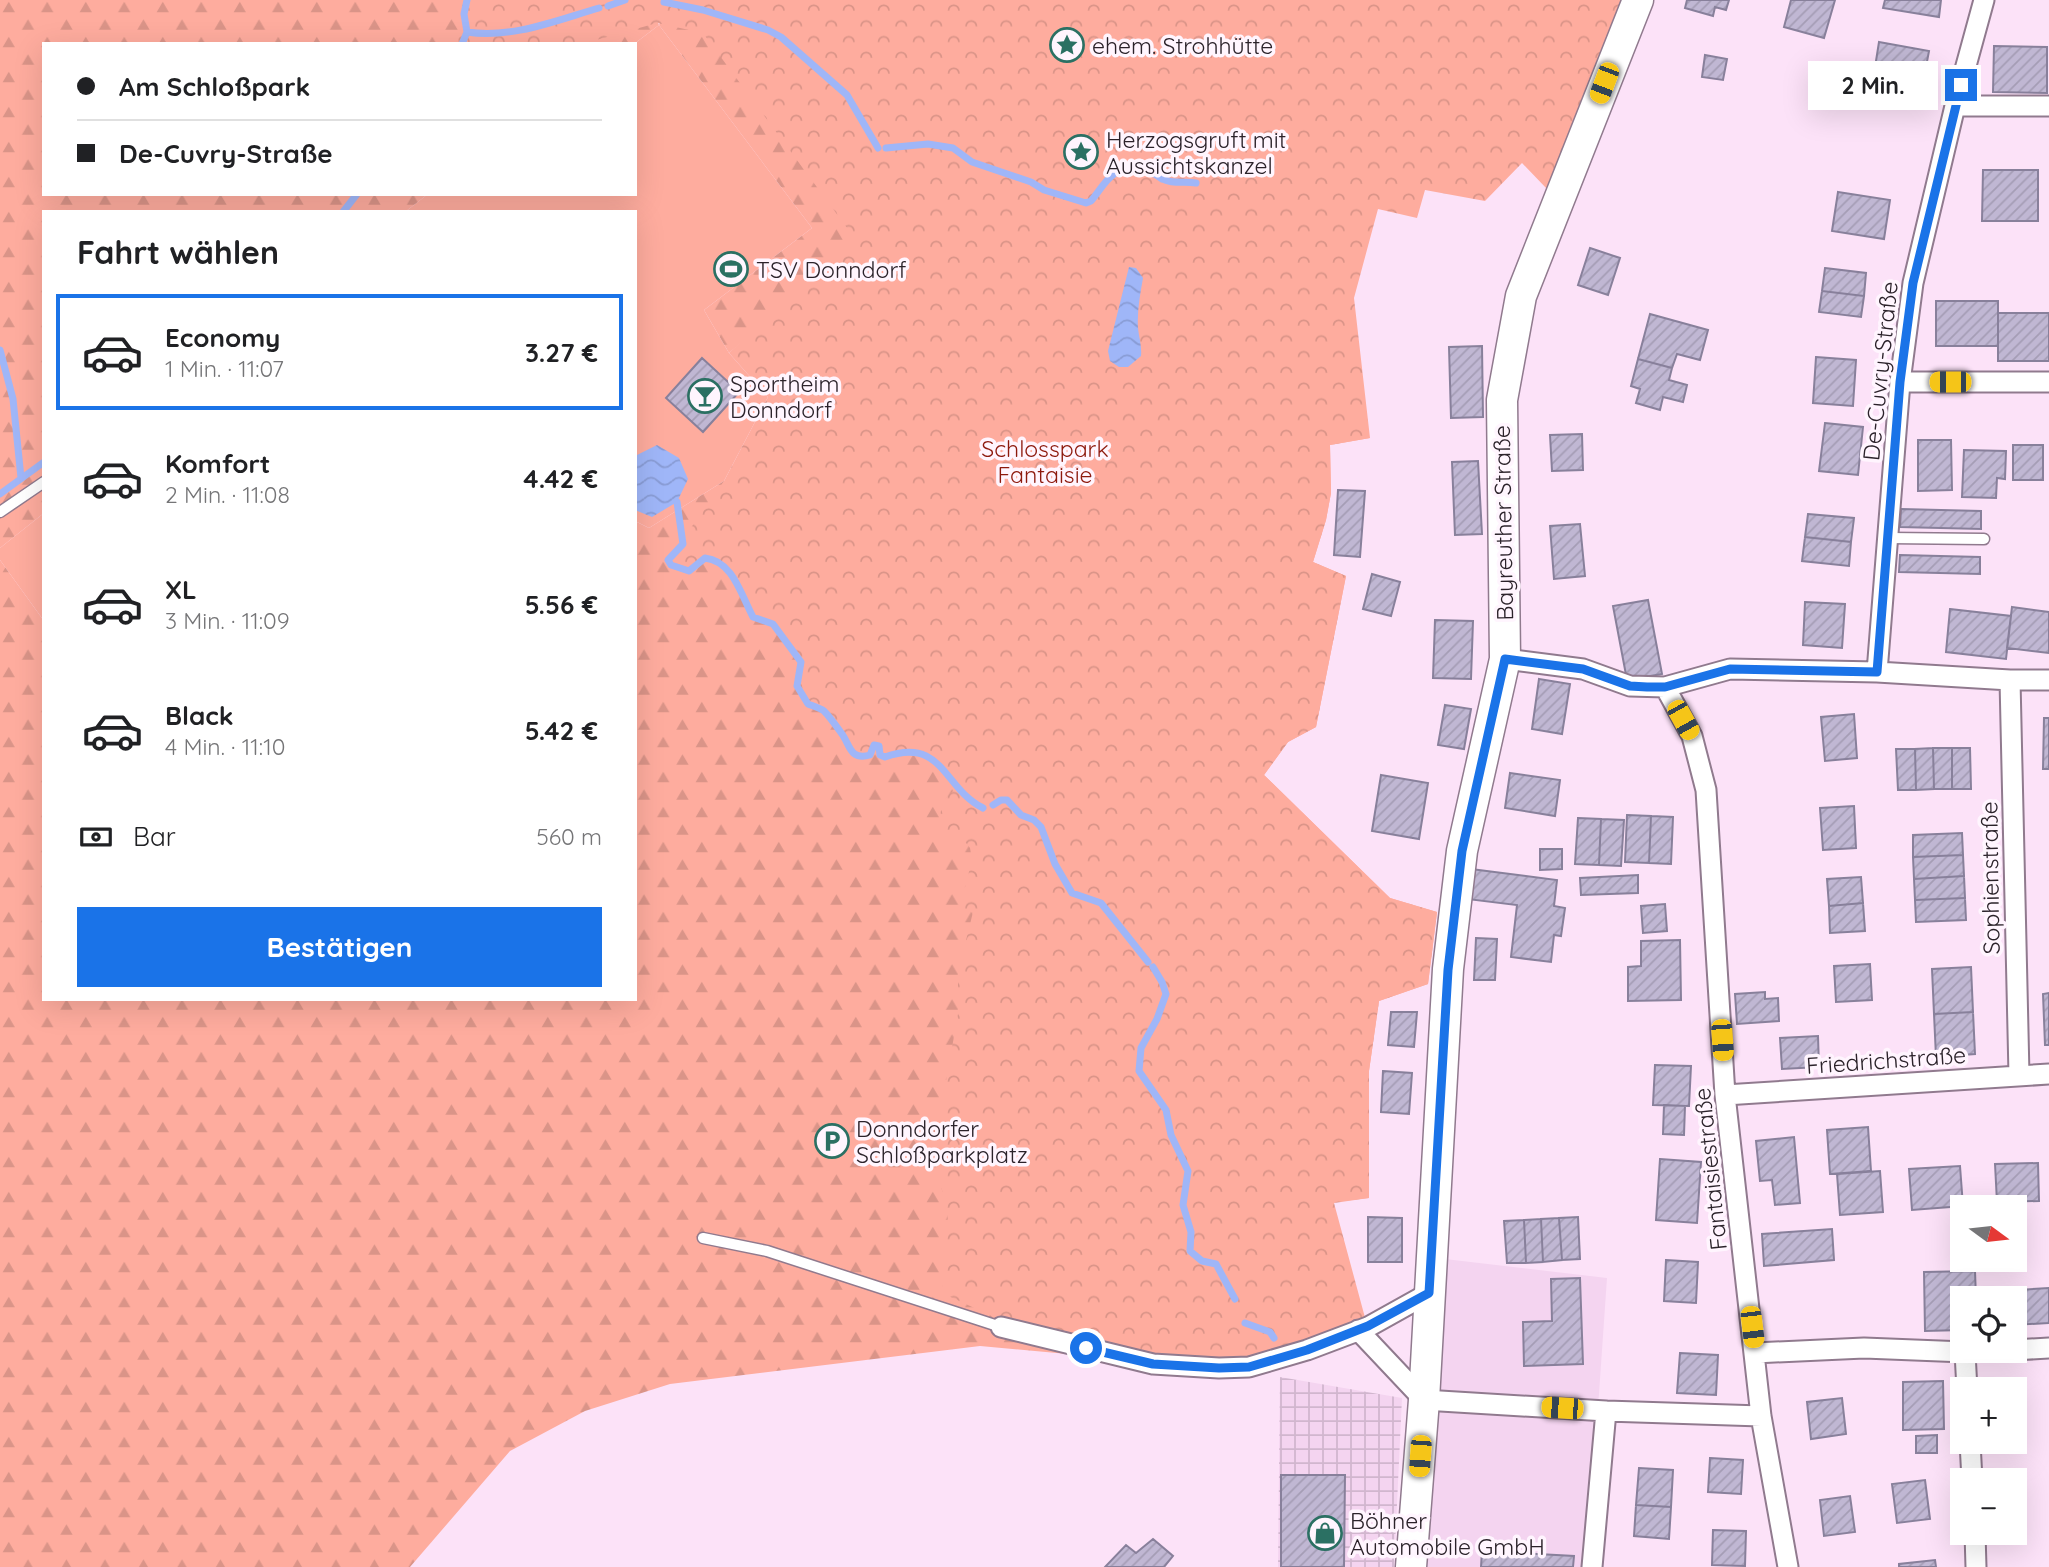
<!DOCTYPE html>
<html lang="de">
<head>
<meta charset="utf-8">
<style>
  body { margin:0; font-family:Quicksand,sans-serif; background:#f2f2f2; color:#202124; height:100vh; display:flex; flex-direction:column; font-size:26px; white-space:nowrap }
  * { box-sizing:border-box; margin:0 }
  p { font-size:23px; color:#757577 }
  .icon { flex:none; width:38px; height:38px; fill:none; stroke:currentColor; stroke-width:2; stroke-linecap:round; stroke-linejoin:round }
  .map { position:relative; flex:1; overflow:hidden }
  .panel { position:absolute; left:42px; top:210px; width:595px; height:791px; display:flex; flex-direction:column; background:#fff; border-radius:0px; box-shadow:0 7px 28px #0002 }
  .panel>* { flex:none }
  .top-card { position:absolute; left:42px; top:42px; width:595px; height:154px; border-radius:0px; box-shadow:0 7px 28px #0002; display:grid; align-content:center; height:154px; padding:0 35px; background:#fff }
  .needle { width:46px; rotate:105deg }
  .controls { position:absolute; left:1950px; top:1195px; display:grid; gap:14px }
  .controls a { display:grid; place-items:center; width:77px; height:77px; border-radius:0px; background:#fff; box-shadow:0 7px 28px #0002; font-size:35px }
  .end { position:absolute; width:32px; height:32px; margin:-16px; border:9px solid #1a73e8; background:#fff; box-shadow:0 0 0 4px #fff }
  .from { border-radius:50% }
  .bubble { position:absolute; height:49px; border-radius:0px; background:#fff; box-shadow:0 7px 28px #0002; font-size:23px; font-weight:800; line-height:49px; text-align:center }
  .car { position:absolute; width:21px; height:42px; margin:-21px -10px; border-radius:9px; box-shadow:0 0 5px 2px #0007; background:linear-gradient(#f5c518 24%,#345 0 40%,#f5c518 0 76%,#345 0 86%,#f5c518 0) }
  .top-card b { display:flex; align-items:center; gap:24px; height:66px; font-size:26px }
  .top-card b+b { border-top:2px solid #e0e0e0 }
  .top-card i { width:18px; height:18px; background:#202124 }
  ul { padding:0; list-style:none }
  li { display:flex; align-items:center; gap:21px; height:116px; margin:0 14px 10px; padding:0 21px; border:4px solid transparent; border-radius:0px }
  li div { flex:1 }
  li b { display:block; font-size:26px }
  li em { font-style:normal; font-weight:800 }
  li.selected { border-color:#1a73e8 }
  li>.icon { width:63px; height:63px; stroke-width:1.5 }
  h2 { padding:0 35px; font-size:32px; line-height:84px }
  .pay { display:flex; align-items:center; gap:18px; height:77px; padding:0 35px; font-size:26px }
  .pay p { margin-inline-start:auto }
  .button { display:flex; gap:14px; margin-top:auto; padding:14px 35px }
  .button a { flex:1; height:80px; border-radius:0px; background:#1a73e8; color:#fff; font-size:28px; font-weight:800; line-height:80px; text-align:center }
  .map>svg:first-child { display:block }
  .built { fill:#f4d4f0 }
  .industrial { fill:url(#industrial-grid) }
  .green { fill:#feac9e }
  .forest { fill:url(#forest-firs) }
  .park { fill:url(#park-crowns) }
  .water { fill:url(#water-waves) }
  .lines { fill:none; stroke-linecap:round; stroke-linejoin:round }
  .stream { stroke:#9fb6f8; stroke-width:7 }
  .building { fill:url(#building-hatch); stroke:#88809b; stroke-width:2 }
  .service-casing { stroke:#907a8e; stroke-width:13 }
  .minor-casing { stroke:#907a8e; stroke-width:23 }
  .primary-casing { stroke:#907a8e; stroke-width:33 }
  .service { stroke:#fff; stroke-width:10 }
  .minor { stroke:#fff; stroke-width:19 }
  .primary { stroke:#fff; stroke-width:30 }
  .route { stroke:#1a73e8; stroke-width:9 }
  .labels { text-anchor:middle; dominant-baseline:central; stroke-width:7; stroke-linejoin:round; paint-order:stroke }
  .poi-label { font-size:23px; fill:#2b222a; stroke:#fff5fe; text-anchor:start }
  .street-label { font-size:23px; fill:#2b222a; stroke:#fff5fe }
  .park-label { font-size:23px; fill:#8d190d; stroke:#fff5fe }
</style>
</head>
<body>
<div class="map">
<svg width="2049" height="1567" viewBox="0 0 2049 1567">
  <defs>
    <pattern id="industrial-grid" width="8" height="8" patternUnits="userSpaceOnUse" patternTransform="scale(1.75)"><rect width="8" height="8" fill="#f4d4f0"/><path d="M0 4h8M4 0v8" fill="none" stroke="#d1b6ce"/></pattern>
    <pattern id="forest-firs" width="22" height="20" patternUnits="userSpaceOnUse" patternTransform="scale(1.75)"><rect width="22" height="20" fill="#feac9e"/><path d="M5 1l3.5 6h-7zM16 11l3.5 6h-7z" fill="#da9488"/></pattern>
    <pattern id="park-crowns" width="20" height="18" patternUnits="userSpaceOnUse" patternTransform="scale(1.75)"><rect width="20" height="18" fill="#feac9e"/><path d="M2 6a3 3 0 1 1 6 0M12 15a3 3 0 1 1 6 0" fill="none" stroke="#da9488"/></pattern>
    <pattern id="water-waves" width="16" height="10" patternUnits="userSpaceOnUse" patternTransform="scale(1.75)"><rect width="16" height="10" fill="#9fb6f8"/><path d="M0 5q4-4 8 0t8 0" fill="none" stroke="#899cd5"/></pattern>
    <pattern id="building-hatch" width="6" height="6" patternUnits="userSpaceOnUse" patternTransform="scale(1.75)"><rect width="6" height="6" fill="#c0b7d3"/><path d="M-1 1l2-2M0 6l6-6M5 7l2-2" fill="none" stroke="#a59db5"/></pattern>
  </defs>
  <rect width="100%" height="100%" fill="#fce2f8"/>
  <!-- built -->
  <path class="built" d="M1445 1259 1607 1278 1587 1567H1418Z"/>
  <!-- industrial -->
  <path class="industrial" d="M1280 1377 1402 1398 1394 1567H1278Z"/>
  <!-- green -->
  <path class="green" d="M659 25 812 228 704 310 729 353 768 397 724 481 649 528 635 521V212H405L428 194H635V44H634Z
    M44 513V621L0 560V548Z"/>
  <!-- forest -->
  <path class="forest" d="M0 0H646L659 25 673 0H1144L729 353 704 310 812 228 659 25 634 44H44V194H428L405 212H44V513L0 548Z
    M1226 415 1370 438 1330 445 1331 493 1326 520 1313 562 1346 576 1316 727 1288 742 1264 775 1390 898 1437 912 1428 984 1379 1001 1369 1071V1198L1334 1202 1219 1368 980 1346 670 1384 585 1411 510 1451 410 1567H0V560L44 621V999H635V521L649 528 724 481Z"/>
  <!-- park -->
  <path class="park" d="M463 0H1625L1547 189 1522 163 1485 201 1425 190 1417 218 1378 209 1354 298 1370 438 1330 445 1331 493 1326 520 1313 562 1346 576 1316 727 1288 742 1264 775 1390 898 1437 912 1428 984 1379 1001 1369 1071V1198L1334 1203 1367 1325 1219 1368 1011 1325 942 1293 948 1214 933 1154 958 1014V973L973 912 960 907 972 860 970 848 963 839 936 835 943 801 958 786 930 757 903 751 885 757 880 755 879 746 874 745 870 755C850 761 850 745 842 734 837 727 830 717 824 711 820 708 813 706 808 704L797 686 801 662 773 624 753 617C741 595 733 561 705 558L689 571 671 565 668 560 724 481 768 397 729 353 853 236 703 33 657 23 582 44H459L458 36Z"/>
  <!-- water -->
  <path class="water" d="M1129 267 1136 268 1143 278C1140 295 1137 311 1138 328 1139 338 1142 346 1141 356L1128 367H1119L1110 361 1108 351Z
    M657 445 679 458 688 479 677 502 652 517 635 510V456Z"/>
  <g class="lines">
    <!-- stream -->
    <path class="stream" d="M664 2 703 10 768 30 781 37 847 95 878 148
      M608 6 625 0
      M467 32C512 39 557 20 599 8
      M462 44 467 32 464 14 467 0
      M886 148 928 144 953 148 972 162 1031 182 1044 190 1086 203 1091 201C1098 193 1105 180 1114 174 1129 163 1149 169 1162 179
      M1165 180C1174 184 1185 181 1196 183
      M343 212 357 194
      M0 350 13 399 21 478
      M0 494 44 462
      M677 502 683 544 668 560 671 565 689 571 705 558C733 561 741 595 753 617L773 624 801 662 797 686 808 704C813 706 820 708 824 711 830 717 837 727 842 734 850 745 850 761 870 755L874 745 879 746 880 755 885 757C943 736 943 788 983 808
      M993 805 1001 800H1007L1021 815 1034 820 1041 827 1055 864 1072 893 1101 903 1148 962
      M1153 967 1162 982 1166 994 1157 1019 1141 1048 1139 1071 1166 1110 1171 1135 1188 1171 1183 1205 1191 1232 1190 1251 1202 1261 1216 1264 1235 1299
      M1245 1323 1270 1332 1274 1338"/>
  </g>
  <!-- building -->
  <path class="building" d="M1687 0H1729L1726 10 1715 7 1713 16 1685 8Z
    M1791 0H1835L1824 38 1784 27Z
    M1885 0H1941L1939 17 1883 8Z
    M1879 42 1929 51 1922 88 1873 80Z
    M1994 46 2047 47V93L1993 92Z
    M1705 55 1727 59 1723 80 1702 77Z
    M1983 170H2038V221H1982Z
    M1838 192 1890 200 1884 239 1832 231Z
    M1590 248 1620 258 1608 295 1578 285Z
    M1825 268 1866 273 1864 296 1822 291Z
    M1822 291 1864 296 1861 317 1819 312Z
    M1936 301H1998V346H1936Z
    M1998 313H2049V361H1998Z
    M1650 314 1708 330 1700 360 1677 354 1672 368 1638 359Z
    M1482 346 1483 417 1451 418 1449 347Z
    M1816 357 1856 360 1853 406 1813 403Z
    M702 358 739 392 703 432 666 398Z
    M1638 359 1672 368 1669 380 1687 385 1683 402 1663 397 1660 410 1636 403 1640 389 1631 386Z
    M1825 423 1863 427 1858 475 1819 471Z
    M1582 434 1583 470 1552 471 1550 435Z
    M1918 440H1951L1952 490 1918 491Z
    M2013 445H2043V480H2013Z
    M1964 450 2006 451 2005 479 1997 478 1996 498 1962 497Z
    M1478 461 1482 534 1455 535 1452 462Z
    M1338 490 1365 491 1360 557 1334 555Z
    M1901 509 1981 511V529L1900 527Z
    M1808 514 1854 518 1851 542 1805 537Z
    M1580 524 1585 576 1554 579 1550 526Z
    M1805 537 1851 542 1849 566 1802 561Z
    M1900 555 1980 557V574L1899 572Z
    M1372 574 1400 582 1391 616 1363 609Z
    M1648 600 1662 674 1627 680 1613 606Z
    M1805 602 1845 604 1842 648 1803 645Z
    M2012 607 2049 612V653L2007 648Z
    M1950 609 2011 616 2006 659 1946 652Z
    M1435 620 1473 621 1471 679 1433 678Z
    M1539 679 1570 684 1562 734 1532 729Z
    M1445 705 1471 709 1464 749 1438 745Z
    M1854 714 1857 758 1825 761 1821 717Z
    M2044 718H2049V769H2043Z
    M1933 748H1952V789H1934Z
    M1933 748 1934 789 1916 790 1915 749Z
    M1952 748H1970L1971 789H1952Z
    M1896 749H1915L1916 790H1898Z
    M1510 773 1560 780 1555 816 1505 808Z
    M1381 775 1428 783 1419 839 1372 831Z
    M1854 806 1856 848 1823 850 1820 808Z
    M1627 815 1651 816 1649 863 1625 862Z
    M1651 816 1673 817 1671 864 1649 863Z
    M1578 818 1601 819 1599 865 1575 864Z
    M1601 819 1624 820 1621 866 1599 865Z
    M1962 833 1963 855 1913 857V835Z
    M1540 849H1562V869L1540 870Z
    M1963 855 1964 876 1914 879 1913 857Z
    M1471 869 1557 880 1554 906 1565 908 1561 936 1554 935 1551 962 1511 957 1517 905 1467 899Z
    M1638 875V893L1581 895 1580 878Z
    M1964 876 1965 898 1915 900 1914 879Z
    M1861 877 1863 903 1829 906 1827 879Z
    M1965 898 1966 920 1916 922 1915 900Z
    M1863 903 1865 931 1830 933 1829 906Z
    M1665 904 1667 931 1643 933 1641 906Z
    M1476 938 1497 939 1495 980H1474Z
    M1680 940 1681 1000 1628 1001V967L1641 966V941Z
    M1870 964 1872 1000 1836 1002 1834 966Z
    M1971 967 1973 1012 1934 1014 1932 969Z
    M1765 992V999L1778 998 1779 1021 1737 1024 1735 994Z
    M2049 993V1045H2045L2043 994Z
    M1391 1012H1417L1414 1047 1388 1045Z
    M1973 1012 1975 1054 1936 1057 1934 1014Z
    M1818 1036 1819 1067 1782 1069 1780 1038Z
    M1655 1065 1691 1066 1689 1106 1653 1105Z
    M1383 1071 1412 1073 1409 1114 1381 1112Z
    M1664 1105 1685 1106 1684 1135 1663 1134Z
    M1868 1127 1871 1171 1830 1174 1827 1130Z
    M1794 1137 1800 1203 1775 1205 1772 1180 1760 1181 1756 1141Z
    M1660 1159 1701 1162 1697 1223 1656 1220Z
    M2038 1163 2039 1201 1997 1202 1995 1164Z
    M1960 1166 1963 1206 1912 1210 1909 1169Z
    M1880 1171 1883 1212 1840 1215 1837 1174Z
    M1368 1217 1402 1218V1262H1368Z
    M1578 1217 1580 1259 1562 1260 1559 1218Z
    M1559 1218 1562 1260 1543 1262 1541 1219Z
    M1541 1219 1543 1262 1526 1263 1524 1220Z
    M1524 1220 1526 1263H1507L1504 1221Z
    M1832 1229 1834 1260 1764 1266 1762 1234Z
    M1666 1260 1698 1262 1696 1303 1664 1301Z
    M1975 1271 1976 1298H1962V1330L1925 1331 1924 1272Z
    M1580 1278 1583 1364 1524 1366 1523 1322 1552 1321 1551 1279Z
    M2049 1288V1323L2014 1325V1298H2004L2003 1291Z
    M1680 1353 1718 1355 1716 1395 1677 1393Z
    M1943 1381 1944 1429 1903 1430V1382Z
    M1842 1398 1846 1434 1811 1439 1807 1402Z
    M1937 1435V1453H1916V1436Z
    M1710 1458 1743 1460 1741 1494 1708 1492Z
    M1639 1468 1673 1470 1671 1507 1636 1505Z
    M1281 1475H1345L1344 1567H1281Z
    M1925 1480 1930 1519 1897 1523 1892 1484Z
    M1850 1496 1855 1532 1824 1536 1820 1500Z
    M1636 1505 1671 1507 1669 1539 1634 1536Z
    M1713 1530 1746 1531 1745 1566 1712 1565Z
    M1153 1539 1173 1556 1164 1567H1105L1126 1545 1136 1553Z
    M1482 1551 1574 1556 1573 1567H1481Z
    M1935 1560 1936 1567H1899V1564Z"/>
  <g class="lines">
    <!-- service casing -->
    <g class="service-casing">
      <path id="service" d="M0 512 44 482
        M1888 538 1984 539
        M703 1238 767 1251 1001 1327"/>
    </g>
    <!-- minor casing -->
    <g class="minor-casing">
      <path id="minor" d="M1955 106H2049
        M1900 382H2049
        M1505 659 1583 669 1630 686 1665 687 1730 669 1877 672 2010 680H2049
        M1877 672 1900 382 1913 283 1955 106 1984 0
        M2010 680 2019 1075
        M1665 687 1692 736 1706 790 1725 1095 1761 1416 1788 1567
        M1725 1095 2049 1074
        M1001 1327 1153 1364 1219 1368 1249 1367 1307 1350 1368 1327 1429 1293
        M1358 1330 1424 1400 1606 1411 1761 1416
        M2014 1350 2049 1348
        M1965 1352 1967 1390
        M1755 1353 1864 1348 1965 1352 1989 1351
        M1970 1442 1972 1480
        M1975 1533 1976 1567
        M1592 1567 1606 1411"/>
    </g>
    <!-- primary casing -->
    <g class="primary-casing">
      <path id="primary" d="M1411 1567 1424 1400 1448 969 1462 851 1505 659 1502 400 1521 296 1638 0"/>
    </g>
    <!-- service -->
    <use href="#service" class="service"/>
    <!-- minor -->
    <use href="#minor" class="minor"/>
    <!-- primary -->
    <use href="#primary" class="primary"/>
  </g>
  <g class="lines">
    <!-- route -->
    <path class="route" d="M1086 1348 1153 1364 1219 1368 1249 1367 1307 1350 1368 1326 1429 1293 1448 970 1462 851 1505 659 1583 669 1630 686 1647 687H1665L1730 669 1877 672 1900 382 1913 283 1961 85"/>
  </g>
  <!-- icons -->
  <defs>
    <g id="sight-ring" transform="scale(1.75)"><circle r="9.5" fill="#fff5fe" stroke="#2b7063" stroke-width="1.5"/><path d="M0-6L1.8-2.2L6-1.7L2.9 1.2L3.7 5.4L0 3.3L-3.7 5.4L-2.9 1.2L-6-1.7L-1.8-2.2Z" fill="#2b7063"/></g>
    <g id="stadium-ring" transform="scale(1.75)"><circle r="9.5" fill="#fff5fe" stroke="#2b7063" stroke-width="1.5"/><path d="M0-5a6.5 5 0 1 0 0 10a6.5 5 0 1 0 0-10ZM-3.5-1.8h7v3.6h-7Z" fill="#2b7063"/></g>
    <g id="bar-ring" transform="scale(1.75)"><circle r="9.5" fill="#fff5fe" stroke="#2b7063" stroke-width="1.5"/><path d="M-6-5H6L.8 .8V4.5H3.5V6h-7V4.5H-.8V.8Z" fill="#2b7063"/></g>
    <g id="parking-ring" transform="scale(1.75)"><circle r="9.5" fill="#fff5fe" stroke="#2b7063" stroke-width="1.5"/><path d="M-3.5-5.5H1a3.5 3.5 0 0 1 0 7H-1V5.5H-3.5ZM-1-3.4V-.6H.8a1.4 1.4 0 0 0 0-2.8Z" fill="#2b7063"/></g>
    <g id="shop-ring" transform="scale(1.75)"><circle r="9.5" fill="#fff5fe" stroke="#2b7063" stroke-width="1.5"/><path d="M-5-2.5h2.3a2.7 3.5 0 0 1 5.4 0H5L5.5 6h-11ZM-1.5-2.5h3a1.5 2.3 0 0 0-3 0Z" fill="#2b7063"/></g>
  </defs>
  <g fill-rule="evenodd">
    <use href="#sight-ring" x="1067" y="45"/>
    <use href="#sight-ring" x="1081" y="152"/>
    <use href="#stadium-ring" x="731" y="269"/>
    <use href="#bar-ring" x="705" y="396"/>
    <use href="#parking-ring" x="832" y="1141"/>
    <use href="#shop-ring" x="1325" y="1533"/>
  </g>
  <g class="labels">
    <!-- poi labels -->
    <g class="poi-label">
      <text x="1092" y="45">ehem. Strohhütte</text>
      <text x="1106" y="139">Herzogsgruft mit<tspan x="1106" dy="26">Aussichtskanzel</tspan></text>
      <text x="756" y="269">TSV Donndorf</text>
      <text x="730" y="383">Sportheim<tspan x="730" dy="26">Donndorf</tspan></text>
      <text x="856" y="1128">Donndorfer<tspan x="856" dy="26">Schloßparkplatz</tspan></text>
      <text x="1350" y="1520">Böhner<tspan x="1350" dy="26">Automobile GmbH</tspan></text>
    </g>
    <!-- street labels -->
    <g class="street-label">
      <text transform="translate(1880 371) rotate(-84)">De-Cuvry-Straße</text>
      <text transform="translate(1503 523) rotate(-91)">Bayreuther Straße</text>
      <text transform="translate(1990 878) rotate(-91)">Sophienstraße</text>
      <text transform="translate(1886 1060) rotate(-4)">Friedrichstraße</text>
      <text transform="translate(1710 1169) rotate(-96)">Fantaisiestraße</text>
    </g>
    <!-- park labels -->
    <g class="park-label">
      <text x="1045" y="448">Schlosspark<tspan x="1045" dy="26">Fantaisie</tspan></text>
    </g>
  </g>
</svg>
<div class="controls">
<a><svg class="needle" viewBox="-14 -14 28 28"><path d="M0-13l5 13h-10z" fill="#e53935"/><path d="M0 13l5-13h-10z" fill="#757577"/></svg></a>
<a><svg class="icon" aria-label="locate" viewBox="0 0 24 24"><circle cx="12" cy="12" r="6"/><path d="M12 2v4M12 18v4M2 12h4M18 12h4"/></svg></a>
<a>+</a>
<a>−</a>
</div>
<i class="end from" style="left:1086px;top:1348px"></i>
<i class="end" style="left:1961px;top:85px"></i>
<div class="bubble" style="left:1808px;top:61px;width:130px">2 Min.</div>
<i class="car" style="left:1604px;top:83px;rotate:201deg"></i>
<i class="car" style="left:1950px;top:382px;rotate:270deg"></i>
<i class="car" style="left:1683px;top:720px;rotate:151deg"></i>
<i class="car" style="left:1722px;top:1040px;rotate:176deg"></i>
<i class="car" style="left:1752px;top:1327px;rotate:173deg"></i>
<i class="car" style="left:1562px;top:1408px;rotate:274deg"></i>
<i class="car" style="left:1420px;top:1456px;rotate:184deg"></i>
<div class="top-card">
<b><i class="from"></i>Am Schloßpark</b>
<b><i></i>De-Cuvry-Straße</b>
</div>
<section class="panel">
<h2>Fahrt wählen</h2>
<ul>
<li class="selected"><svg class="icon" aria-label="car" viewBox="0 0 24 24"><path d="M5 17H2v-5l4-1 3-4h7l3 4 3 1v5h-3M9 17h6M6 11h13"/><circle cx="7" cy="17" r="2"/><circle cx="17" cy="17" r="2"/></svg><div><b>Economy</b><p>1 Min. · 11:07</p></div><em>3.27 €</em></li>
<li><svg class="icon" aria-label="car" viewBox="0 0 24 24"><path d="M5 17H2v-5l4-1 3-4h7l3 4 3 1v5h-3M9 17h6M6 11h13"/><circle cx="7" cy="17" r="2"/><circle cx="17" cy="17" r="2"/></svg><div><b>Komfort</b><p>2 Min. · 11:08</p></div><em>4.42 €</em></li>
<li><svg class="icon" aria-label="car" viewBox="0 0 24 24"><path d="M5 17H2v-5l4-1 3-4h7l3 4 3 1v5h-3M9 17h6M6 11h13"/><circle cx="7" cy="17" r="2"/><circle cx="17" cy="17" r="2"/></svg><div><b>XL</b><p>3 Min. · 11:09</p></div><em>5.56 €</em></li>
<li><svg class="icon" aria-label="car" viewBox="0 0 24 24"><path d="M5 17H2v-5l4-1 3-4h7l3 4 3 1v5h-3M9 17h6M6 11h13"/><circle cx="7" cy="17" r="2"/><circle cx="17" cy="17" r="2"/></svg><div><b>Black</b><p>4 Min. · 11:10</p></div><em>5.42 €</em></li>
</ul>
<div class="pay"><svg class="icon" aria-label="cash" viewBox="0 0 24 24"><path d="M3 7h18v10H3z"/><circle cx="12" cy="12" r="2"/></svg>Bar<p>560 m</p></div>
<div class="button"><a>Bestätigen</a></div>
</section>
</div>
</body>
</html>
